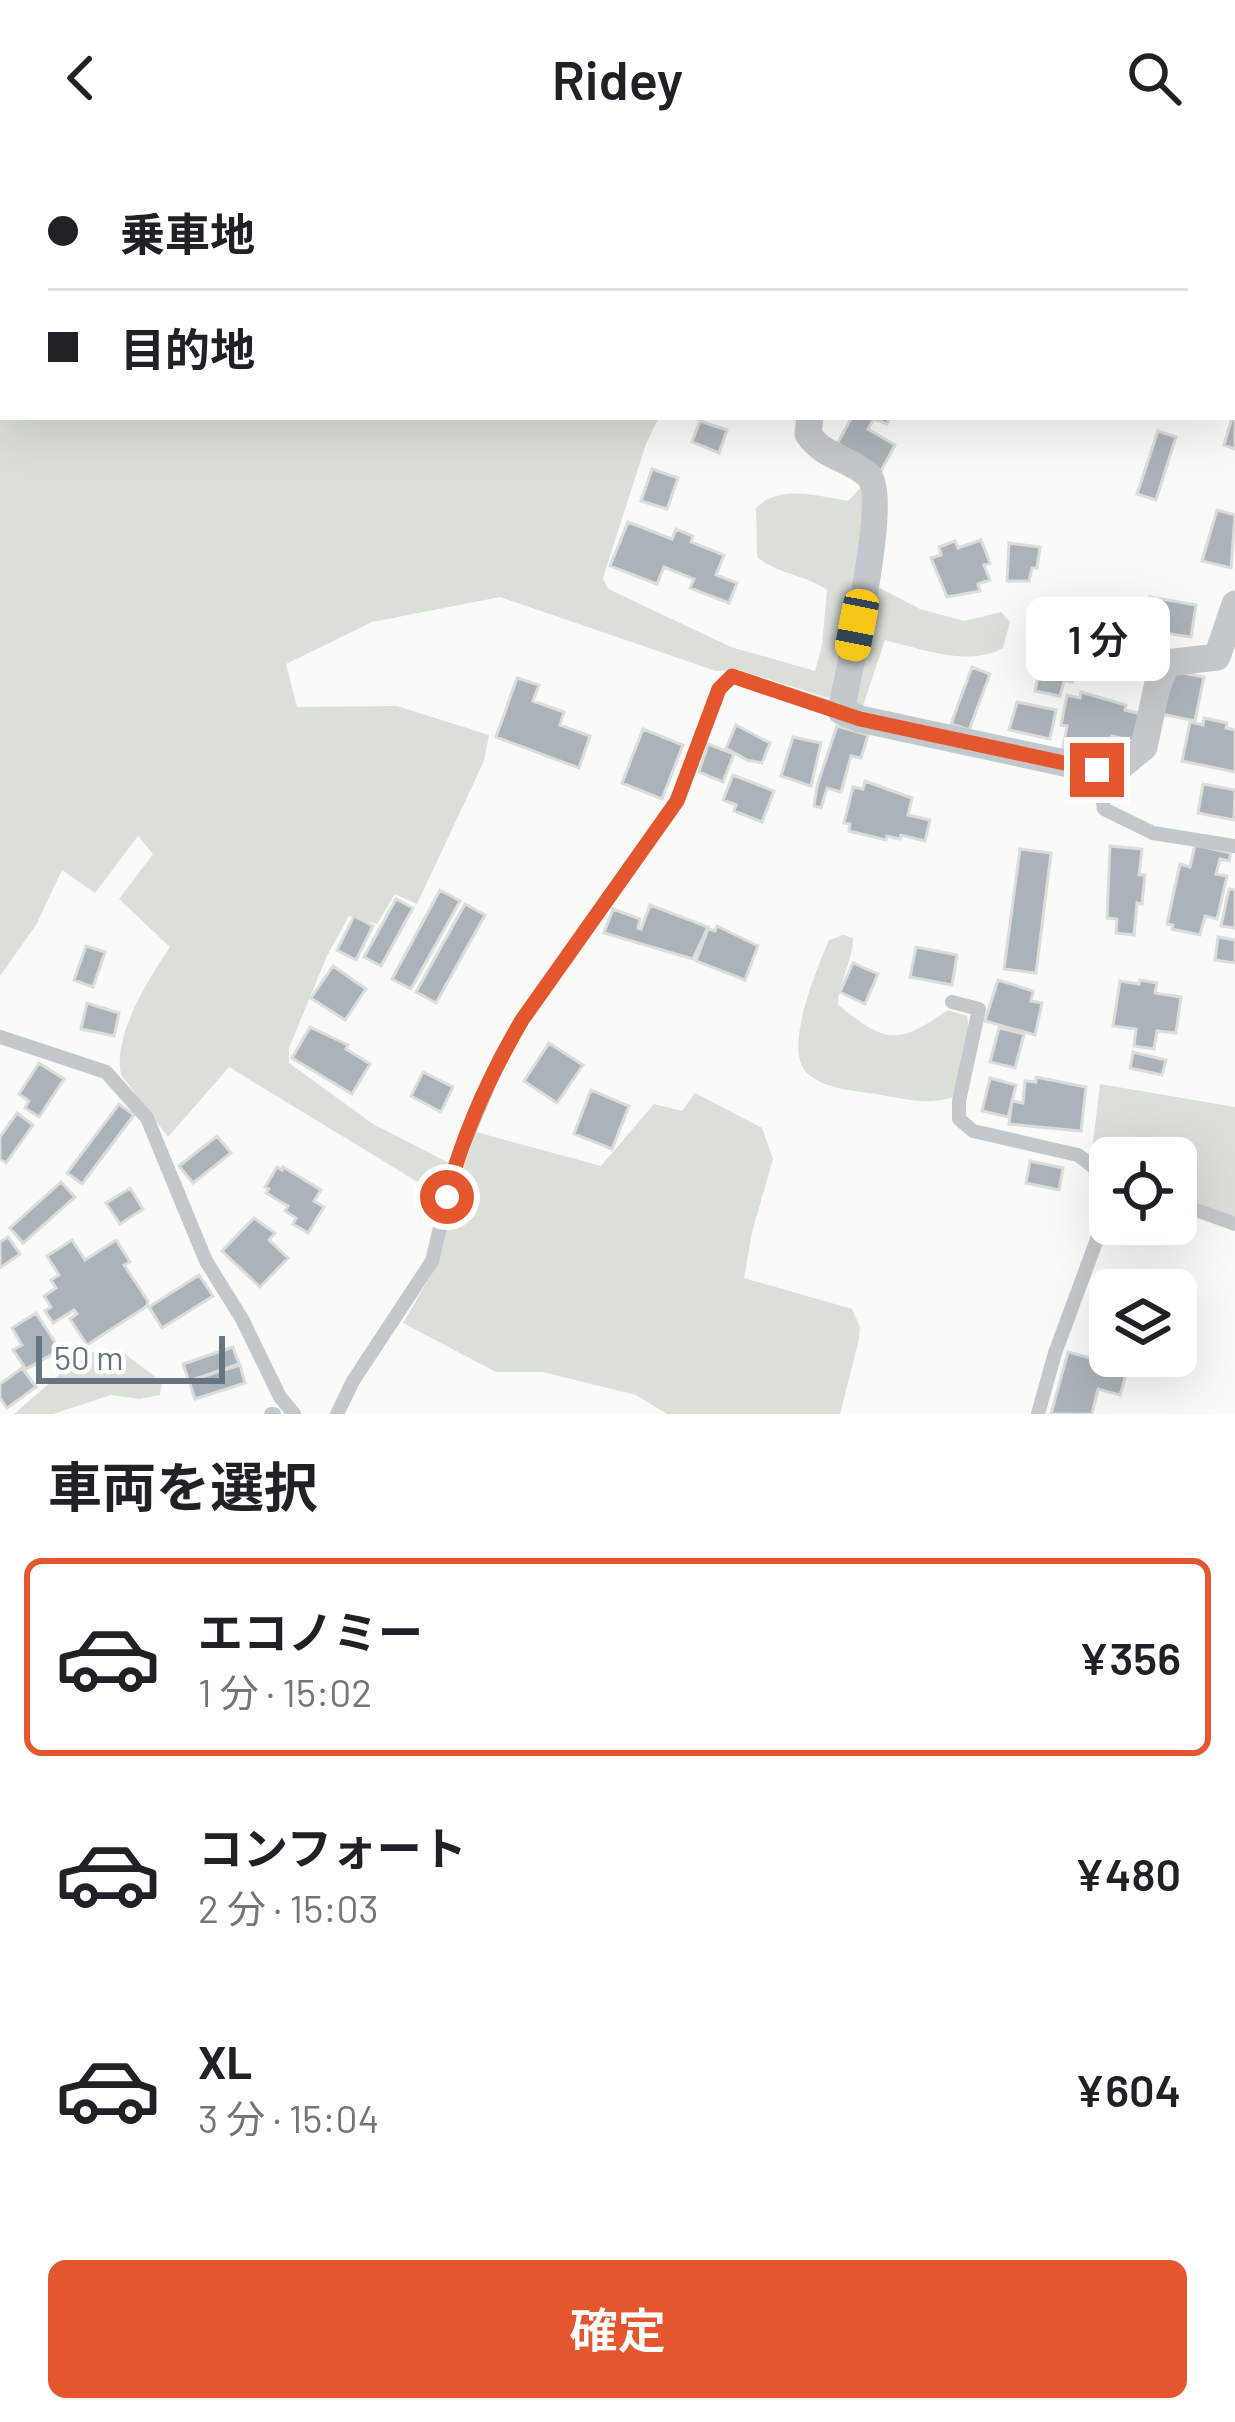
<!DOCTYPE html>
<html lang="ja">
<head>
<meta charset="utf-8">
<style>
  body { margin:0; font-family:Barlow,"Noto Sans JP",sans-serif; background:#f2f2f2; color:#202124; height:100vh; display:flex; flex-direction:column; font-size:45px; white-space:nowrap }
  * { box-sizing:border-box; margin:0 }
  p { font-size:39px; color:#757577 }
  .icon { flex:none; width:66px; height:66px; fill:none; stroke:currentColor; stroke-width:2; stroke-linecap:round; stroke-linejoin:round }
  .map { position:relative; height:1258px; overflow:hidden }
  .details { display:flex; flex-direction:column; background:#fff; flex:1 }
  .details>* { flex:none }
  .guide { position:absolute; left:0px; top:0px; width:1236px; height:264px; box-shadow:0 12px 48px #0002; display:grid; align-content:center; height:264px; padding:0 48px; background:#fff }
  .controls { position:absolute; left:1089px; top:981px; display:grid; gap:24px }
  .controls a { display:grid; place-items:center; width:108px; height:108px; border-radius:18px; background:#fff; box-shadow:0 12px 48px #0002; font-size:60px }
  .scale { position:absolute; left:36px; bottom:30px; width:189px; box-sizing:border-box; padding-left:12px; border:6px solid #657683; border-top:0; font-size:33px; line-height:42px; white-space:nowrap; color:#657683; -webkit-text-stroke:9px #fff; paint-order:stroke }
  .end { position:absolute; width:54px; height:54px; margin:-27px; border:15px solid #e4572e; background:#fff; box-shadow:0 0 0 6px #fff }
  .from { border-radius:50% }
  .bubble { position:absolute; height:84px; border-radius:18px; background:#fff; box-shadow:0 12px 48px #0002; font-size:39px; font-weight:600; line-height:84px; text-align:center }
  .car { position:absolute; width:36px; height:72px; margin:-36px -18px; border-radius:15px; box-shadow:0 0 9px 3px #0007; background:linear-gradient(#f5c518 24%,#345 0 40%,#f5c518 0 76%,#345 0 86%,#f5c518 0) }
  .guide b { display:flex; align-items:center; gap:42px; height:114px; font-size:45px }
  .guide b+b { border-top:3px solid #e0e0e0 }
  .guide i { width:30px; height:30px; background:#202124 }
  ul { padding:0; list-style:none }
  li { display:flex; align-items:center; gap:36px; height:198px; margin:0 24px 18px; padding:0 24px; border:6px solid transparent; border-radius:18px }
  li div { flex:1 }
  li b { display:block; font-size:45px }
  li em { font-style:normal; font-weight:600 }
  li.selected { border-color:#e4572e }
  li>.icon { width:108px; height:108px; stroke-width:1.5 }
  h2 { padding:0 48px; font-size:54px; line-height:144px }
  .cta { display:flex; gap:24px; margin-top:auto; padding:24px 48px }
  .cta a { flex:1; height:138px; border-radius:18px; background:#e4572e; color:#fff; font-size:48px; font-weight:600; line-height:138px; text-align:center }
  header { display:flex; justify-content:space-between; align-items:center; height:156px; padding:0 48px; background:#fff; font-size:54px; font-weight:600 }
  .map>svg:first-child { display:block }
  .green { fill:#dadfd7 }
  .building { fill:#aab3b9; stroke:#dcdcda; stroke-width:3 }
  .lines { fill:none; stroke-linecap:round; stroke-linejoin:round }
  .service { stroke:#c3c8cc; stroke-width:14 }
  .minor { stroke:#c3c8cc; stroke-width:27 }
  .primary { stroke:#d6dbdf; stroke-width:42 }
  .route { stroke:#e4572e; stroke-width:15 }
</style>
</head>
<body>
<header><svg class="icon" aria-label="back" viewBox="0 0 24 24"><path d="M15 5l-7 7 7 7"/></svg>Ridey<svg class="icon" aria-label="search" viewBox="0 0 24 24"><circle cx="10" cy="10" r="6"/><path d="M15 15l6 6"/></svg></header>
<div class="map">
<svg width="1235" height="1258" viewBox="0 0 1235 1258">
  <rect width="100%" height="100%" fill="#fafaf8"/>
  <!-- green -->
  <path class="green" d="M0 0H193L3 3V261H659L646 288 603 422 608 433 731 491 815 515 822 489 827 434C806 419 777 418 757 401L756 352C779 328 818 340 848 345L862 330 869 345 832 543 739 514 716 515 500 441 372 466 286 508 297 551 397 550 489 579 484 605 417 748 395 738 377 768 349 760 327 800 289 892V907L373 968 449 1007 439 1039 229 911 168 981 121 919C113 878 148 824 170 791L119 743 153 698 138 680 95 737 62 714 36 769 0 820Z
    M282 0H655L661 3H281Z
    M872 428 920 453 964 465 1001 456 1010 466 1003 492C968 511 921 493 885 484L862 553 849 540Z
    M843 779 853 782C853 805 839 825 838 849 886 887 896 890 948 854L967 860 969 872 955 940C933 950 904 943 881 939 859 935 826 934 808 918 781 895 818 811 829 784Z
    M1100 928 1235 951V1064L1176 1042V1002H1110V1016L1092 995Z
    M695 937 762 972 773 1003 752 1076 744 1122 852 1153 860 1171 859 1183 840 1258H667L636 1239 543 1216H496L403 1167 438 1107 452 1044 476 976 601 1010 654 948 682 955Z
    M117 1192 162 1226 160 1239 139 1243 111 1239 53 1258H14L83 1198Z"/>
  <!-- building -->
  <path class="building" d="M1235 252V293L1224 289Z
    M852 261H890L887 268 874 263 868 273 895 289 881 315 836 290Z
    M700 265 727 274 719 297 692 286Z
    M1158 275 1176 281 1156 344 1137 338Z
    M652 313 678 322 667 353 641 345Z
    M1217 354 1235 359 1231 412 1202 405Z
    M628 366 672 383 676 373 693 380 691 386 724 399 716 419 737 427 729 447 690 432 694 423 664 411 657 428 610 410Z
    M981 384 990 407 984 409 990 424 978 428 980 435 947 441 931 402 941 399 939 391 955 385 958 392Z
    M1009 387 1040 391 1037 412H1032L1029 425H1007Z
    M1150 441 1196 449 1191 481 1145 474Z
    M1048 463 1083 469 1072 526 1064 525 1060 540 1035 535 1040 512 1032 511 1038 484 1044 485Z
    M972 511 990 518 969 574 951 568Z
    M1172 515 1204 521 1195 565 1162 558Z
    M517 522 539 529 533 545 564 556 560 569 590 580 579 612 496 581Z
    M1081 536 1126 549 1125 554 1142 558 1137 586 1112 580 1109 595 1087 591 1085 601 1062 596 1067 570 1061 569 1067 539 1080 542Z
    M1017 546 1056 554 1050 583 1009 574Z
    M1204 562 1227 567 1226 572 1235 574V616L1182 605 1190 566 1203 569Z
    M736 569 770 587 762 607 747 604 726 592Z
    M837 570 868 579 861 602 851 600 841 636 827 632 821 652 814 650 817 630Z
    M643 573 683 589 662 643 622 627Z
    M793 581 821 587 811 630 781 620Z
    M708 588 734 598 723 626 699 616Z
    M733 619 774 635 762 666 734 655 736 649 723 644Z
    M865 625 912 642 908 659 930 664 925 685 901 679 900 683 887 680 886 684 849 675 850 668 844 667 853 631 863 633Z
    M1203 628 1235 634 1234 664 1198 657Z
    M1195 689 1231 697 1229 705 1220 703 1216 718 1227 720 1217 763 1205 760 1200 779 1172 773 1173 769 1167 768 1180 708 1190 711Z
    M1110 690 1142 693 1139 719H1145L1142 748 1137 747 1134 779 1116 777 1117 763 1107 762Z
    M1020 693 1051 697 1036 817 1004 813Z
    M1229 733 1235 734V772L1221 770Z
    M440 734 460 745 411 833 392 823Z
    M396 743 413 752 381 810 364 801Z
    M465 748 485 759 436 847 416 836Z
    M650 749 708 771 693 803 604 777 613 753 640 763 638 772 641 773Z
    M354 760 373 770 356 804 337 794Z
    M717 770 758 790 745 824 696 805 708 773 715 775Z
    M1218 781 1235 784V807L1215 804Z
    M86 790 105 796 93 831 74 824Z
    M916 791 957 799 952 829 910 821Z
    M853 807 878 818 865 848 840 836Z
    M333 810 366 833 345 864 311 842Z
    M998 824 1033 835 1031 845 1042 847 1035 879 985 865Z
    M1140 824 1157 827 1155 837 1181 841 1176 877 1157 875 1154 893 1134 890 1136 873 1113 870 1120 825 1139 828Z
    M87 847 119 857 114 880 81 873Z
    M310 871 348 889 346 893 370 908 352 938 292 902Z
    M999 872 1024 878 1015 912 990 906Z
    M549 887 583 909 557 947 524 925Z
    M1133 896 1166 904 1162 919 1130 912Z
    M39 907 64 923 39 961 25 952 29 945 19 938Z
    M423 916 453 931 441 956 411 940Z
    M1036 921 1086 931 1081 975 1009 968 1012 945 1023 947 1025 925 1036 926Z
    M990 922 1016 929 1008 961 982 955Z
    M591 934 629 950 612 993 574 978Z
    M119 948 134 959 82 1028 67 1017Z
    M17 957 33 969 6 1007 0 1003V981Z
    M217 980 231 997 193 1027 179 1010Z
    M1030 1005 1063 1012 1059 1034 1026 1027Z
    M277 1011 282 1014 283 1011 321 1034 314 1045 324 1051 308 1077 293 1068 296 1062 285 1055 288 1050 266 1037 269 1033 265 1031Z
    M61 1026 75 1041 23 1087 10 1072Z
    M130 1032 143 1053 120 1068 106 1047Z
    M254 1062 275 1077 269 1084 288 1102 260 1131 222 1095Z
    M8 1081 20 1098 0 1112V1086Z
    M72 1084 85 1104 116 1084 130 1106 124 1109 148 1145 147 1150 87 1189 70 1163 77 1158 74 1154 53 1167 45 1155 51 1151 44 1140 56 1132 51 1124 59 1119 47 1100Z
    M199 1119 213 1140 162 1172 149 1151Z
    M36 1157 60 1194 26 1213 13 1194 22 1189 12 1172Z
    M233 1191 239 1208 189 1225 183 1208Z
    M1068 1196 1128 1212 1120 1239 1098 1233 1092 1258H1051Z
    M240 1209 245 1227 195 1243 189 1225Z
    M22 1212 36 1231 7 1252 0 1242V1228Z"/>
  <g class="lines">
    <!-- service -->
    <path class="service" d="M1097 614 1104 653 1153 677 1235 690
      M952 846 979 853 959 945V963L973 975 1078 999 1110 1024
      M0 881 106 916 147 962 206 1105 242 1163 280 1241 294 1258
      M1176 1047 1235 1068
      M271 1258H274
      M337 1258 353 1225 432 1105 455 1009 500 902 522 864 677 645 719 533 732 520 841 555
      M1038 1258 1055 1197 1110 1048"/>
    <!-- minor -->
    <path class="minor" d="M904 3 905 0
      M810 261 808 278C823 301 849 302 868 319 890 341 848 518 841 555L860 563 1097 614 1122 609 1144 591 1157 531 1167 507 1217 501 1235 448"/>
    <!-- primary -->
    <path class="primary" d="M697 0 703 3
      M1233 208 1235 209"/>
  </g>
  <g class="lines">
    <!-- route -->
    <path class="route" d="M447 1041C462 979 490 919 522 864L677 645 719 533 732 520 860 563 1097 614"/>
  </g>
</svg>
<div class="controls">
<a><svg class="icon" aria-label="locate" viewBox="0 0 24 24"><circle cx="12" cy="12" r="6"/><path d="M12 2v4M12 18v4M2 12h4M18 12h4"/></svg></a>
<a><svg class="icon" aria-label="layers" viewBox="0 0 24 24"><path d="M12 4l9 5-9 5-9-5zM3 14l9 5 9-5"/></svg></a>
</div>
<div class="scale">50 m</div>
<i class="end from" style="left:447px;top:1041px"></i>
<i class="end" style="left:1097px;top:614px"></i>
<div class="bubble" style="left:1026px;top:441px;width:144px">1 分</div>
<i class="car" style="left:857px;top:469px;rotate:191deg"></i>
<div class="guide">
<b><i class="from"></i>乗車地</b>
<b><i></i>目的地</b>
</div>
</div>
<section class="details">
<h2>車両を選択</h2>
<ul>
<li class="selected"><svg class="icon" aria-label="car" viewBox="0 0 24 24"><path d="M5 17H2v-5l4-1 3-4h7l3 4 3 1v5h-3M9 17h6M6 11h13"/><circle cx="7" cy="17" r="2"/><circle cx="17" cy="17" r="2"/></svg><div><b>エコノミー</b><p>1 分 · 15:02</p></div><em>¥356</em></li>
<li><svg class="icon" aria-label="car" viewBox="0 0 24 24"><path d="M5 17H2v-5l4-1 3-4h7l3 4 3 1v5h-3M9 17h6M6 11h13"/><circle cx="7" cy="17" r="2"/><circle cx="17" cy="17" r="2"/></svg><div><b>コンフォート</b><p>2 分 · 15:03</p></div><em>¥480</em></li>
<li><svg class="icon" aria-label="car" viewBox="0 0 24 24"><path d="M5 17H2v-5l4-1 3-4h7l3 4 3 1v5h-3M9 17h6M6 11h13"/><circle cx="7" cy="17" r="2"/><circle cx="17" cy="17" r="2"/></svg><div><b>XL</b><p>3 分 · 15:04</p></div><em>¥604</em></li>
</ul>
<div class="cta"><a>確定</a></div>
</section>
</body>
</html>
